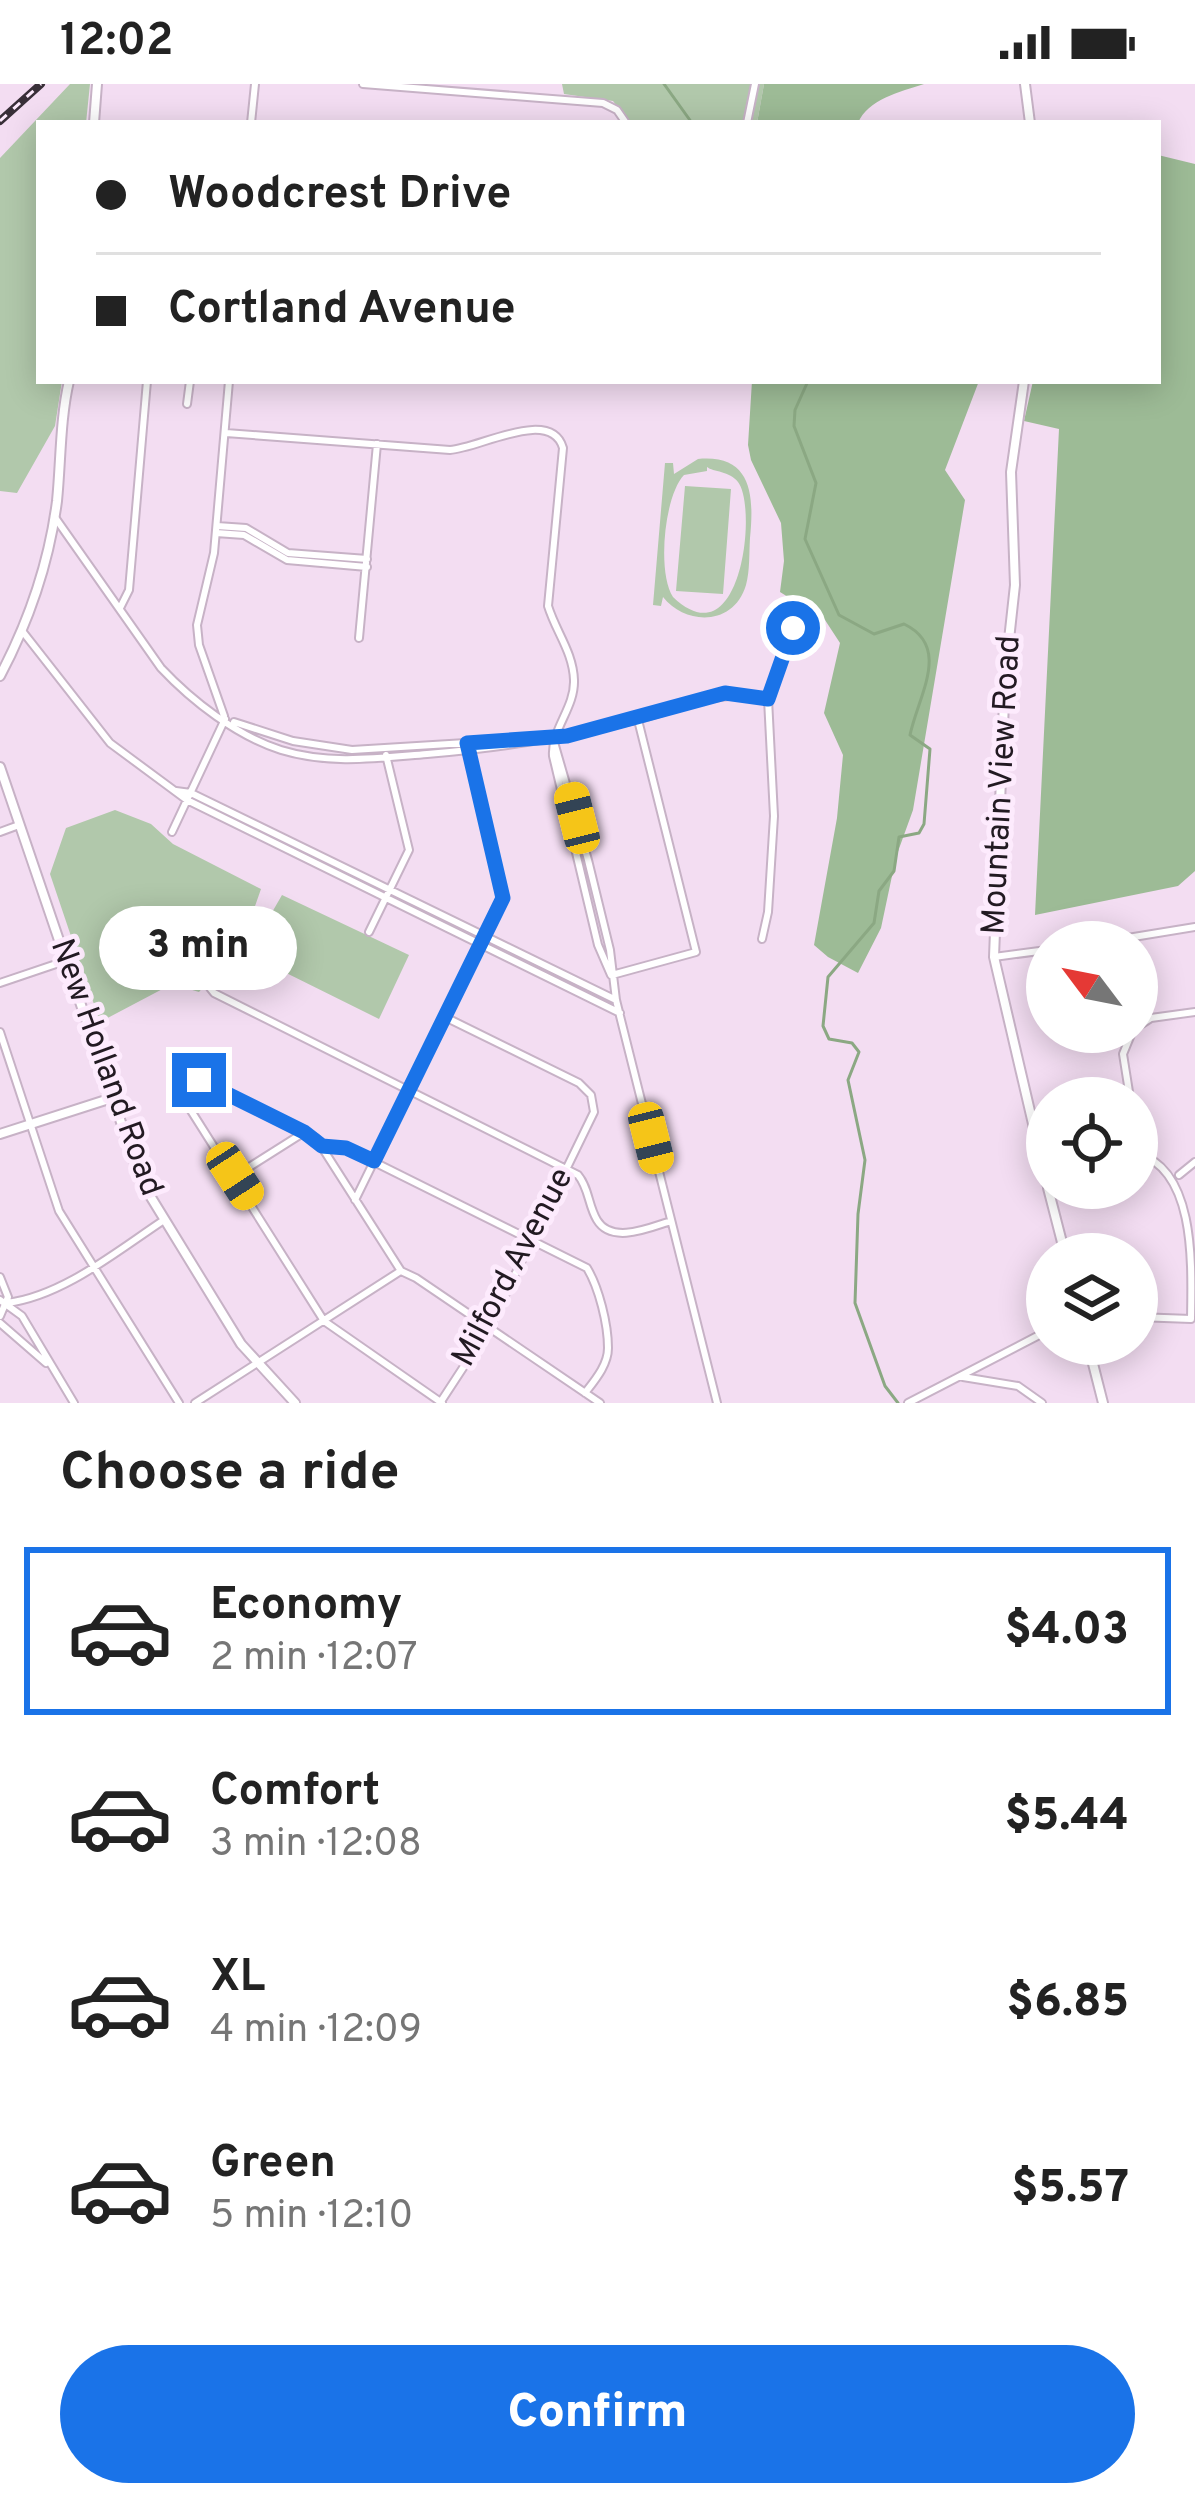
<!DOCTYPE html>
<html lang="en">
<head>
<meta charset="utf-8">
<style>
  body { margin:0; font-family:Overpass,sans-serif; background:#f2f2f2; color:#222; height:100vh; display:flex; flex-direction:column; font-size:45px; white-space:nowrap }
  * { box-sizing:border-box; margin:0 }
  p { font-size:39px; color:#767676 }
  .icon { flex:none; width:66px; height:66px; fill:none; stroke:currentColor; stroke-width:2; stroke-linecap:round; stroke-linejoin:round }
  .map { position:relative; height:1319px; overflow:hidden }
  .details { display:flex; flex-direction:column; background:#fff; flex:1 }
  .details>* { flex:none }
  .banner { position:absolute; left:36px; top:36px; width:1125px; height:264px; border-radius:0px; box-shadow:0 6px 30px #0003; display:grid; align-content:center; height:264px; padding:0 60px; background:#fff }
  .needle { width:78px; rotate:302deg }
  .controls { position:absolute; left:1026px; top:837px; display:grid; gap:24px }
  .controls a { display:grid; place-items:center; width:132px; height:132px; border-radius:50%; background:#fff; box-shadow:0 6px 30px #0003; font-size:60px }
  .end { position:absolute; width:54px; height:54px; margin:-27px; border:15px solid #1a73e8; background:#fff; box-shadow:0 0 0 6px #fff }
  .from { border-radius:50% }
  .bubble { position:absolute; height:84px; border-radius:42px; background:#fff; box-shadow:0 6px 30px #0003; font-size:39px; font-weight:800; line-height:84px; text-align:center }
  .car { position:absolute; width:36px; height:72px; margin:-36px -18px; border-radius:15px; box-shadow:0 0 9px 3px #0007; background:linear-gradient(#f5c518 24%,#345 0 40%,#f5c518 0 76%,#345 0 86%,#f5c518 0) }
  .banner b { display:flex; align-items:center; gap:42px; height:114px; font-size:45px }
  .banner b+b { border-top:3px solid #e0e0e0 }
  .banner i { width:30px; height:30px; background:#222 }
  ul { padding:0; list-style:none }
  li { display:flex; align-items:center; gap:36px; height:168px; margin:0 24px 18px; padding:0 36px; border:6px solid transparent; border-radius:0px }
  li div { flex:1 }
  li b { display:block; font-size:45px }
  li em { font-style:normal; font-weight:800 }
  li.current { border-color:#1a73e8 }
  li>.icon { width:108px; height:108px; stroke-width:1.5 }
  h2 { padding:0 60px; font-size:54px; line-height:144px }
  .button { display:flex; gap:24px; margin-top:auto; padding:24px 60px }
  .button a { flex:1; height:138px; border-radius:72px; background:#1a73e8; color:#fff; font-size:48px; font-weight:800; line-height:138px; text-align:center }
  .status { display:flex; justify-content:space-between; align-items:center; height:84px; padding:0 60px; background:#fff; direction:ltr }
  .status svg { height:33px; fill:currentColor }
  .map>svg:first-child { display:block }
  .green { fill:#b1c8ab; fill-rule:evenodd }
  .forest { fill:#9dbb96 }
  .lines { fill:none; stroke-linecap:round; stroke-linejoin:round }
  .stream { stroke:#8ba883; stroke-width:3 }
  .street-casing { stroke:#c7b2c6; stroke-width:10 }
  .secondary-casing { stroke:#c7b2c6; stroke-width:12 }
  .street { stroke:#fff; stroke-width:6 }
  .secondary { stroke:#fff; stroke-width:8 }
  .rail-casing { stroke:#382f38; stroke-width:8 }
  .rail { stroke:#fdebfd; stroke-width:3; stroke-dasharray:9; stroke-linecap:butt }
  .route { stroke:#1a73e8; stroke-width:15 }
  .labels { text-anchor:middle; dominant-baseline:central; stroke-width:10; stroke-linejoin:round; paint-order:stroke }
  .street-label { font-size:33px; fill:#221a22; stroke:#fdebfd }
</style>
</head>
<body>
<div class="status"><b>12:02</b><svg viewBox="0 0 49 12"><path d="M0 12V9h3v3zM5 12V6h3v6zM10 12V3h3v9zM15 12V0h3v12zM26 1h20v11H26zM47 4h2v5h-2z"/></svg></div>
<div class="map">
<svg width="1195" height="1319" viewBox="0 0 1195 1319">
  <rect width="100%" height="100%" fill="#f3ddf2"/>
  <!-- green -->
  <path class="green" d="M70 0H90L86 39H39V297H62L55 342 17 409 0 407V74Z
    M562 0H764L757 39H630L613 17 564 10Z
    M698 375C753 370 754 413 750 454 749 469 750 487 746 501 734 542 686 542 663 513L661 522 653 521 665 379H673L674 390ZM707 383C713 388 730 387 738 398 758 424 741 578 673 513 657 489 664 412 684 391L707 387Z
    M685 402 731 405 723 510 676 507Z
    M115 726 151 740 173 760 261 805 242 859 199 908 172 900 100 938 50 790 66 744Z
    M282 811 409 871 379 935 248 870Z"/>
  <!-- forest -->
  <path class="forest" d="M764 0H924C900 8 868 15 858 39H757Z
    M1158 71 1195 80V787L1178 802 1035 831 1059 345 1024 337 1033 297H1158Z
    M752 297H979L945 386 965 416 913 726 896 773 881 844 858 889 828 873 814 861 837 734 843 671 824 629 840 559 825 536 780 508 784 477 781 439 751 376 748 361Z"/>
  <g class="lines">
    <!-- stream -->
    <path class="stream" d="M664 0 692 39
      M808 297 795 326 794 342 816 399 805 455 839 531 874 550 904 540C952 563 918 612 910 651L930 665 924 740 919 749 899 753 894 787 879 807 874 839 828 893 823 942 829 955 852 959 859 968 848 996 865 1076 858 1130 855 1219 885 1302 898 1319"/>
    <!-- street casing -->
    <g class="street-casing">
      <path id="street" d="M363 0 603 19 617 26 626 39
        M251 39 255 0
        M747 39 755 0
        M187 320 190 297
        M226 349 450 366C480 364 551 323 563 364L548 522C556 548 573 568 574 596 575 624 551 645 553 672L598 861 611 891
        M54 432 161 584C192 617 237 652 281 666 330 681 378 674 427 670 498 664 566 654 635 636 681 625 720 603 768 615
        M217 442 246 444 288 469 367 475
        M216 449 244 451 287 476 367 483
        M120 524 129 506 147 297
        M23 548 110 659 187 716 620 929
        M359 554 377 360
        M224 632 199 561 197 541 214 469 229 297
        M234 638 293 657 352 666 546 654
        M554 658 588 776 610 866 616 916 717 1319
        M176 707 191 709 616 916
        M0 748 19 741
        M172 748 225 635
        M369 848 409 766 386 671
        M762 855 768 828 774 732 768 615 799 523
        M1103 858 1195 843
        M994 873 1047 866
        M612 891 696 868 638 636
        M214 897 210 904 214 909 578 1091C589 1104 588 1121 597 1136 612 1161 651 1143 671 1137
        M0 899 65 877
        M1137 943 1151 934 1195 928
        M0 948 59 1127 179 1319
        M1130 1014 1123 970 1132 948
        M1137 1048 1138 1069
        M322 1062 346 1064 587 1184C599 1204 608 1240 608 1264 608 1281 595 1296 585 1309
        M1137 1069C1195 1086 1192 1176 1191 1235
        M1179 1091 1195 1078
        M235 1092 303 1049
        M355 1116 503 814 467 659
        M0 1193 8 1213 0 1232
        M0 1216 22 1232 74 1319
        M7 1219C63 1212 117 1167 164 1136
        M1137 1233 1191 1235
        M0 1239 46 1279
        M963 1293 1018 1302 1042 1319
        M195 1319 399 1188
        M440 1319 489 1244 594 1028 591 1011 579 999 445 933
        M442 1319 324 1237 183 1014 181 1005 186 997 199 996 316 1054 401 1187 416 1194 600 1319
        M908 1319 1047 1247"/>
    </g>
    <!-- secondary casing -->
    <g class="secondary-casing">
      <path id="secondary" d="M1025 0 1030 39
        M94 39 97 0
        M1024 297 1011 388 1015 501 1005 592 994 873 1047 1100
        M0 592C29 537 49 479 57 417 61 377 60 336 69 297
        M0 683 141 1097 241 1260 295 1319
        M0 1050 112 1014
        M1048 1104 1065 1170
        M1088 1260 1103 1319"/>
    </g>
    <!-- street -->
    <use href="#street" class="street"/>
    <!-- secondary -->
    <use href="#secondary" class="secondary"/>
    <!-- rail casing -->
    <g class="rail-casing">
      <path id="rail" d="M0 37 41 0"/>
    </g>
    <!-- rail -->
    <use href="#rail" class="rail"/>
  </g>
  <g class="lines">
    <!-- route -->
    <path class="route" d="M199 996 304 1048 322 1062 346 1064 374 1077 503 814 467 659 567 652 725 609 768 615 793 544"/>
  </g>
  <g class="labels">
    <!-- street labels -->
    <g class="street-label">
      <text transform="translate(1003 701) rotate(-87)">Mountain View Road</text>
      <text transform="translate(105 984) rotate(70)">New Holland Road</text>
      <text transform="translate(514 1184) rotate(-62)">Milford Avenue</text>
    </g>
  </g>
</svg>
<div class="controls">
<a><svg class="needle" viewBox="-14 -14 28 28"><path d="M0-13l5 13h-10z" fill="#e53935"/><path d="M0 13l5-13h-10z" fill="#767676"/></svg></a>
<a><svg class="icon" aria-label="locate" viewBox="0 0 24 24"><circle cx="12" cy="12" r="6"/><path d="M12 2v4M12 18v4M2 12h4M18 12h4"/></svg></a>
<a><svg class="icon" aria-label="layers" viewBox="0 0 24 24"><path d="M12 4l9 5-9 5-9-5zM3 14l9 5 9-5"/></svg></a>
</div>
<i class="end from" style="left:793px;top:544px"></i>
<i class="end" style="left:199px;top:996px"></i>
<div class="bubble" style="left:99px;top:822px;width:198px">3 min</div>
<i class="car" style="left:577px;top:734px;rotate:346deg"></i>
<i class="car" style="left:651px;top:1054px;rotate:166deg"></i>
<i class="car" style="left:235px;top:1092px;rotate:147deg"></i>
<div class="banner">
<b><i class="from"></i>Woodcrest Drive</b>
<b><i></i>Cortland Avenue</b>
</div>
</div>
<section class="details">
<h2>Choose a ride</h2>
<ul>
<li class="current"><svg class="icon" aria-label="car" viewBox="0 0 24 24"><path d="M5 17H2v-5l4-1 3-4h7l3 4 3 1v5h-3M9 17h6M6 11h13"/><circle cx="7" cy="17" r="2"/><circle cx="17" cy="17" r="2"/></svg><div><b>Economy</b><p>2 min · 12:07</p></div><em>$4.03</em></li>
<li><svg class="icon" aria-label="car" viewBox="0 0 24 24"><path d="M5 17H2v-5l4-1 3-4h7l3 4 3 1v5h-3M9 17h6M6 11h13"/><circle cx="7" cy="17" r="2"/><circle cx="17" cy="17" r="2"/></svg><div><b>Comfort</b><p>3 min · 12:08</p></div><em>$5.44</em></li>
<li><svg class="icon" aria-label="car" viewBox="0 0 24 24"><path d="M5 17H2v-5l4-1 3-4h7l3 4 3 1v5h-3M9 17h6M6 11h13"/><circle cx="7" cy="17" r="2"/><circle cx="17" cy="17" r="2"/></svg><div><b>XL</b><p>4 min · 12:09</p></div><em>$6.85</em></li>
<li><svg class="icon" aria-label="car" viewBox="0 0 24 24"><path d="M5 17H2v-5l4-1 3-4h7l3 4 3 1v5h-3M9 17h6M6 11h13"/><circle cx="7" cy="17" r="2"/><circle cx="17" cy="17" r="2"/></svg><div><b>Green</b><p>5 min · 12:10</p></div><em>$5.57</em></li>
</ul>
<div class="button"><a>Confirm</a></div>
</section>
</body>
</html>
